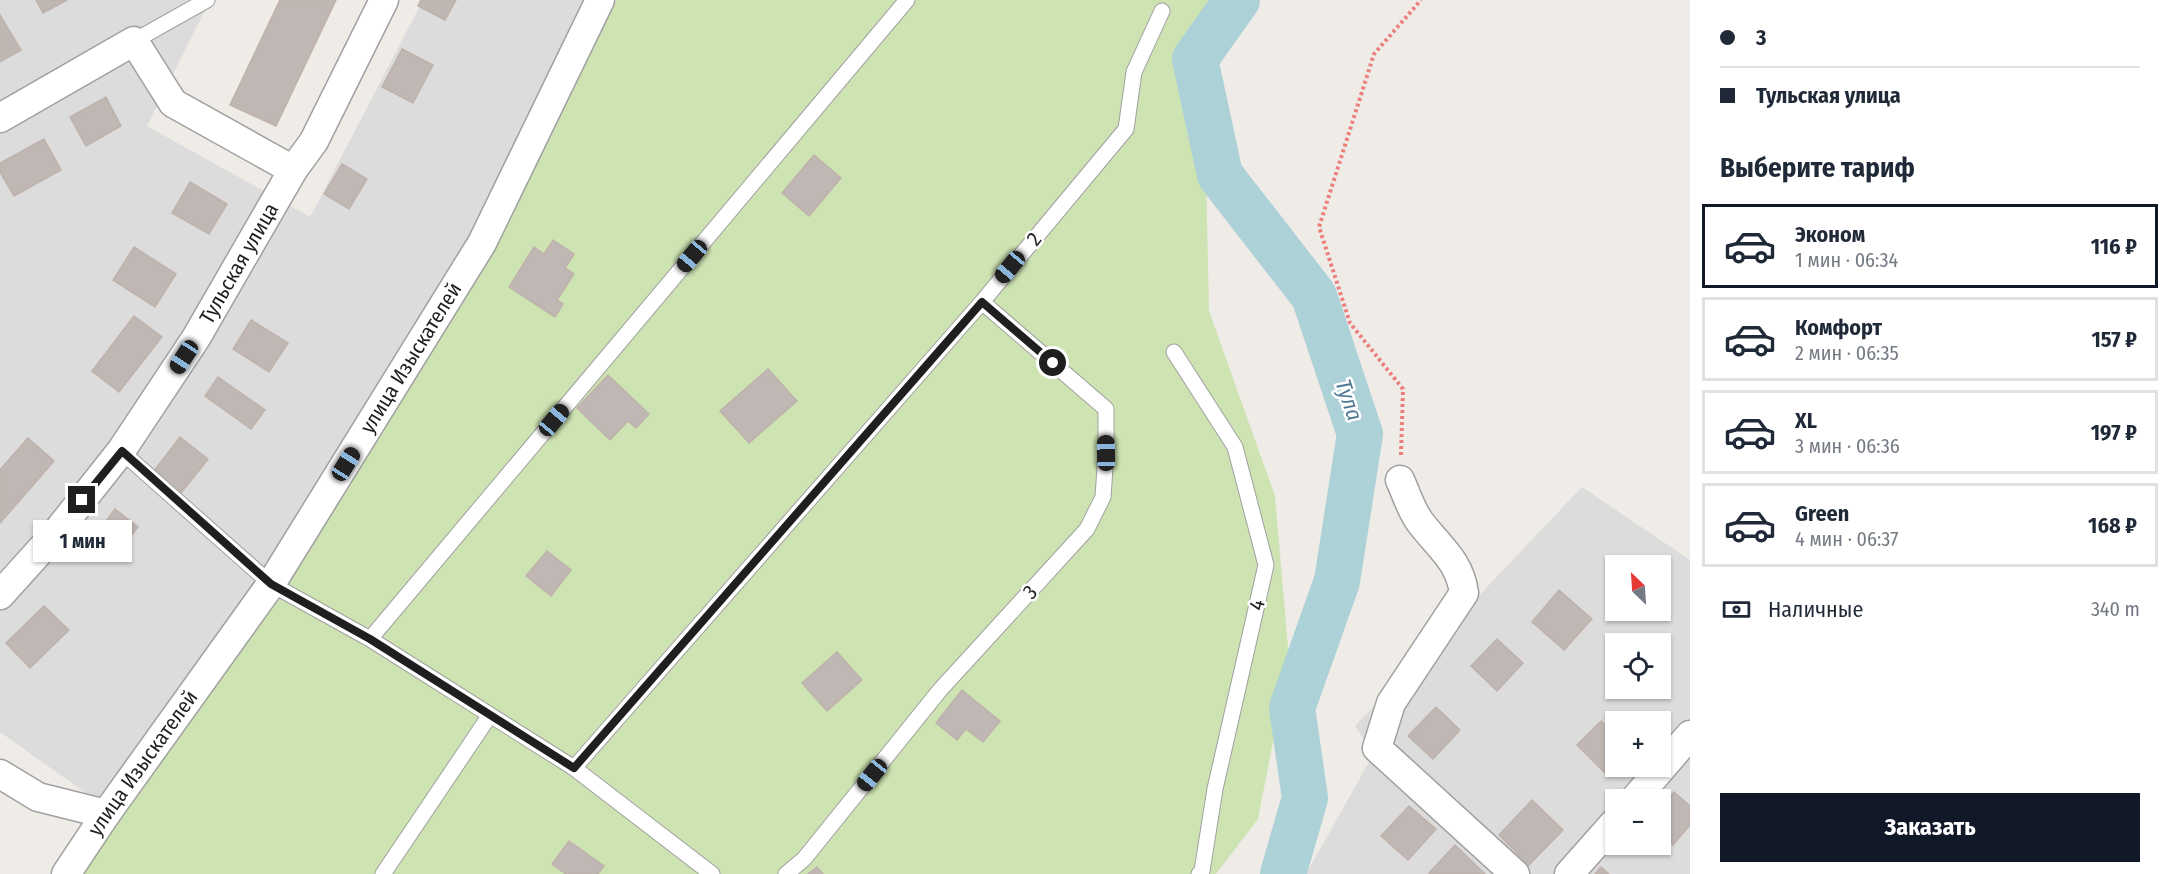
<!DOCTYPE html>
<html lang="ru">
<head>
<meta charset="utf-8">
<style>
  body { margin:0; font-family:"Fira Sans Condensed",sans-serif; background:#f6f6f7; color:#1f2937; height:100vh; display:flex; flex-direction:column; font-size:22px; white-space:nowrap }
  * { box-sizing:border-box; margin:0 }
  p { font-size:20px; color:#747a83 }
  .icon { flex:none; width:33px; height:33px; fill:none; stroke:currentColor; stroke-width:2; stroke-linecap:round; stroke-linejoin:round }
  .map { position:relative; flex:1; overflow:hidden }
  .panel { display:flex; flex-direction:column; background:#fff; width:480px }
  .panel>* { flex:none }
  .banner { display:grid; align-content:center; height:132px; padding:0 30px; background:#fff }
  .needle { width:39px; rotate:335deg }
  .tools { position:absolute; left:1605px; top:555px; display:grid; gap:12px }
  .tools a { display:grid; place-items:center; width:66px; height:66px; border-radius:0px; background:#fff; box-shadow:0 2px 4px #0004; font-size:30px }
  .end { position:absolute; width:27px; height:27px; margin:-14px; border:8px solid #1f1f1f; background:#fff; box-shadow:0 0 0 3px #fff }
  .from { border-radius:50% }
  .bubble { position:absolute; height:42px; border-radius:0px; background:#fff; box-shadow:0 2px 4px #0004; font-size:20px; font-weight:700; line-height:42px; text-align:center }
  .car { position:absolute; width:18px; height:36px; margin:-18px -9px; border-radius:8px; box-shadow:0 0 4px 2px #0007; background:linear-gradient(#222 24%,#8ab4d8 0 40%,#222 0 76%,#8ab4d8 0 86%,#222 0) }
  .banner b { display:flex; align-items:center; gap:21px; height:57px; font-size:22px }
  .banner b+b { border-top:2px solid #e0e1e3 }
  .banner i { width:15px; height:15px; background:#1f2937 }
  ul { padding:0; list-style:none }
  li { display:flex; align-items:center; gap:18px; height:84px; margin:0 12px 9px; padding:0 18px; border:3px solid #e0e1e3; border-radius:0px }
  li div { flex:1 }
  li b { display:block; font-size:22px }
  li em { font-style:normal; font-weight:700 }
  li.on { border-color:#111827 }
  li>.icon { width:54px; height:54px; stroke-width:1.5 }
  h2 { padding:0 30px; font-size:27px; line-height:72px }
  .pay { display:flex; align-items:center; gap:15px; height:66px; padding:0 30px; font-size:22px }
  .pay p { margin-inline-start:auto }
  .button { display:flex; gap:12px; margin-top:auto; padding:12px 30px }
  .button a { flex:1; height:69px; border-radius:0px; background:#111827; color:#fff; font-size:24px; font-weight:700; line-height:69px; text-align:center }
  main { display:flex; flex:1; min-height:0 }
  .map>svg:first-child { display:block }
  .residential { fill:#dddcdc; fill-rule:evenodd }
  .grass { fill:#cee3b2 }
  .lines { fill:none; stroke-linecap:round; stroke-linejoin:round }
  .river { stroke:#acd1d7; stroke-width:46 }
  .building { fill:#bfb7b4; stroke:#bfb2ab; stroke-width:1.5 }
  .lane-casing { stroke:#a0a0a0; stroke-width:17 }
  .street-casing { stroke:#a0a0a0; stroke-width:31 }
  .path { stroke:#ea7f7c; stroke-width:4; stroke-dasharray:3 3; stroke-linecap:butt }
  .lane { stroke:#fff; stroke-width:15 }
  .street { stroke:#fff; stroke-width:28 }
  .route { stroke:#1f1f1f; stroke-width:8 }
  .labels { text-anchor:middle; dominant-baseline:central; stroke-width:5; stroke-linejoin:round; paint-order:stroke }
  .street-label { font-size:21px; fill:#1f1f1f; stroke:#fff }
  .water-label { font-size:22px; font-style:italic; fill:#4f7895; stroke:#fff }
</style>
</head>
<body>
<main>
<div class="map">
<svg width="1690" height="874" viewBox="0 0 1690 874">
  <rect width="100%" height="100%" fill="#efebe7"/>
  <!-- residential -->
  <path class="residential" d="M0 0H210L147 126 310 217 423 0H584L482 243 108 809 0 732Z
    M1582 487 1690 560V874H1306L1373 755 1355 726ZM1616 566H1660V610H1616ZM1616 644H1660V688H1616ZM1616 722H1660V766H1616ZM1616 800H1660V844H1616Z"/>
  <!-- grass -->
  <path class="grass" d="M617 0H1247L1204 85 1209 311 1275 496 1289 659 1258 819 1216 874H83L108 809 482 243Z"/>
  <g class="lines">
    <!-- river -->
    <path class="river" d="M1237 0 1195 59 1220 175 1314 296 1360 434 1337 581 1292 708 1305 798 1283 874"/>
  </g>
  <!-- building -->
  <path class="building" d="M36 0H67L43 13Z
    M280 0H336L276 126 230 105Z
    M421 0H456L445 20 418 6Z
    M0 15 21 50 0 62Z
    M402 49 433 65 413 103 382 87Z
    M106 97 121 126 86 146 70 117Z
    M44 139 61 170 14 196 0 172V163Z
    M814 155 841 178 809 216 782 193Z
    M342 164 367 179 349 209 324 194Z
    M190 182 227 204 209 234 172 213Z
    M553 240 574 254 565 268 574 274 557 300 563 304 555 317 509 287 534 247 544 254Z
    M134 247 176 274 155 307 113 280Z
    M134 316 162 337 119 392 92 371Z
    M251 320 288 343 269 372 233 349Z
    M768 369 797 401 749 443 720 411Z
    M608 375 649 414 636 428 628 421 610 440 577 408Z
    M218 377 265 410 251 429 205 396Z
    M180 437 208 459 181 493 153 472Z
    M28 438 54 461 0 523V470Z
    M115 509 138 527 116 555 94 537Z
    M547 551 571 570 551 596 526 576Z
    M1559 590 1592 619 1564 650 1532 622Z
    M44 606 69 630 30 668 6 643Z
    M1497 639 1523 663 1497 691 1471 666Z
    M837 652 862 680 827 711 802 683Z
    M962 690 1000 721 983 742 966 729 957 740 936 723Z
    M1436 707 1460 730 1433 759 1408 736Z
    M1601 721 1616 736V765L1606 774 1577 745Z
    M1674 792 1690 806V825L1673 845 1660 834V808Z
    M1532 800 1563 830 1529 865 1499 835Z
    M1409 806 1436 829 1408 860 1381 836Z
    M569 841 604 866 598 874H566L552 864Z
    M1455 845 1485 874H1431L1429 873Z
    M817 867 823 874H808Z
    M1601 867 1609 874H1595Z"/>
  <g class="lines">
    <!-- lane casing -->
    <g class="lane-casing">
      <path id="lane" d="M134 41 207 0
        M1174 352 1235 447 1266 565 1215 789 1202 871 1199 874
        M121 451 271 584 370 639 574 768 712 874
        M370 639 907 0
        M574 768 982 302 1126 129 1134 72 1162 11
        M383 874 490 715
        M786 874 804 859 940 690 1087 529 1103 497 1106 453V409L982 302"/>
    </g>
    <!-- street casing -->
    <g class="street-casing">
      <g id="street">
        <path d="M0 118 134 41 173 103 293 170"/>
        <path d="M1400 480C1406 493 1411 510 1420 522 1438 546 1460 561 1464 593L1391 703 1377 748 1515 874"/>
        <path id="s1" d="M0 595 56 533 121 451 196 338 293 170 314 141 384 0"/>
        <path d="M0 774 38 797 106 814"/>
        <path d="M1634 800 1690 735"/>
        <path id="s2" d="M66 874 106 814 271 584 482 243 600 0"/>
        <path d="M1569 874 1616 821"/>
      </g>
    </g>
    <!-- path -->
    <path class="path" d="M1401 455 1403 389 1350 323 1319 227 1374 54 1421 0"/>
    <!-- lane -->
    <use href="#lane" class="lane"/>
    <!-- street -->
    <use href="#street" class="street"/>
  </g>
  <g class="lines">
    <!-- route -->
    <path class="route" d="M82 500 122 451 271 584 370 639 574 768 982 302 1053 363"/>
  </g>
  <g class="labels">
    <!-- street labels -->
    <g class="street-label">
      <text transform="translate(1034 239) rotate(-50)">2</text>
      <text stroke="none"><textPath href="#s1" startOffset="410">Тульская улица</textPath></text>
      <text stroke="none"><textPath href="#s2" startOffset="621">улица Изыскателей</textPath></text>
      <text transform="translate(1030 592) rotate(-47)">3</text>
      <text transform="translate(1257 605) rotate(-77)">4</text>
      <text stroke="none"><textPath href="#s2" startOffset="135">улица Изыскателей</textPath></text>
    </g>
    <!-- water labels -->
    <g class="water-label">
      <text transform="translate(1349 400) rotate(71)">Тула</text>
    </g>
  </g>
</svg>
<div class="tools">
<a><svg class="needle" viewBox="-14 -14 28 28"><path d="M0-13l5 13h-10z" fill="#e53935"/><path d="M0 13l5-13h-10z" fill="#747a83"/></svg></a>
<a><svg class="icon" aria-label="locate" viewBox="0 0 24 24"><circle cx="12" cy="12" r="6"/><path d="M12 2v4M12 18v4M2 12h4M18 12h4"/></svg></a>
<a>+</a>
<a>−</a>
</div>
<i class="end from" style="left:1053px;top:363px"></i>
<i class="end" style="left:82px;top:500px"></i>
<div class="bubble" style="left:33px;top:520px;width:99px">1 мин</div>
<i class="car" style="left:692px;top:256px;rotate:220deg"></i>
<i class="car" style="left:1010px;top:267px;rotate:220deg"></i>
<i class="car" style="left:184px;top:357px;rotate:213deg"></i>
<i class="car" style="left:554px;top:420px;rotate:40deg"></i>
<i class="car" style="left:1106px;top:453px;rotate:359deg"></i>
<i class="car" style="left:346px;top:464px;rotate:32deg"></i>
<i class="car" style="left:872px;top:775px;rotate:219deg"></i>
</div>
<section class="panel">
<div class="banner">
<b><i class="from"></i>3</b>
<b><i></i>Тульская улица</b>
</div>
<h2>Выберите тариф</h2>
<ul>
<li class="on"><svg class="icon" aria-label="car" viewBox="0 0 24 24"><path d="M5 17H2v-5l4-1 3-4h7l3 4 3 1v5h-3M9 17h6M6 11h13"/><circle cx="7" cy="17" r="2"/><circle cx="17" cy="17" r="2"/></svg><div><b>Эконом</b><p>1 мин · 06:34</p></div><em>116 ₽</em></li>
<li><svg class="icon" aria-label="car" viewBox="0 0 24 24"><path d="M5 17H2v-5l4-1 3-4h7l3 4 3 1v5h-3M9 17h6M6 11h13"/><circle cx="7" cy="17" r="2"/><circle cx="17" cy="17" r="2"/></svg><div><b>Комфорт</b><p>2 мин · 06:35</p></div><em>157 ₽</em></li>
<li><svg class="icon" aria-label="car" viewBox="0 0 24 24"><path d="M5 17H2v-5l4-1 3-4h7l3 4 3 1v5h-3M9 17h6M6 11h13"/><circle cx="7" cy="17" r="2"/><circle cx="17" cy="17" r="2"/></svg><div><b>XL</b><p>3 мин · 06:36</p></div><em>197 ₽</em></li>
<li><svg class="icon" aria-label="car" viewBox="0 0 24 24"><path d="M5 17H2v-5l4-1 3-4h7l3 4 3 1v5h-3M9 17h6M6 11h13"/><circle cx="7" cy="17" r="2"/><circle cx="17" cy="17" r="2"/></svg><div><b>Green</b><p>4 мин · 06:37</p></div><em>168 ₽</em></li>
</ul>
<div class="pay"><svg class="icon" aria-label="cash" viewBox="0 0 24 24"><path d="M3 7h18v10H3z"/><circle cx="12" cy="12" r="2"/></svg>Наличные<p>340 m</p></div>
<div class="button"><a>Заказать</a></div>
</section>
</main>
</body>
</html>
